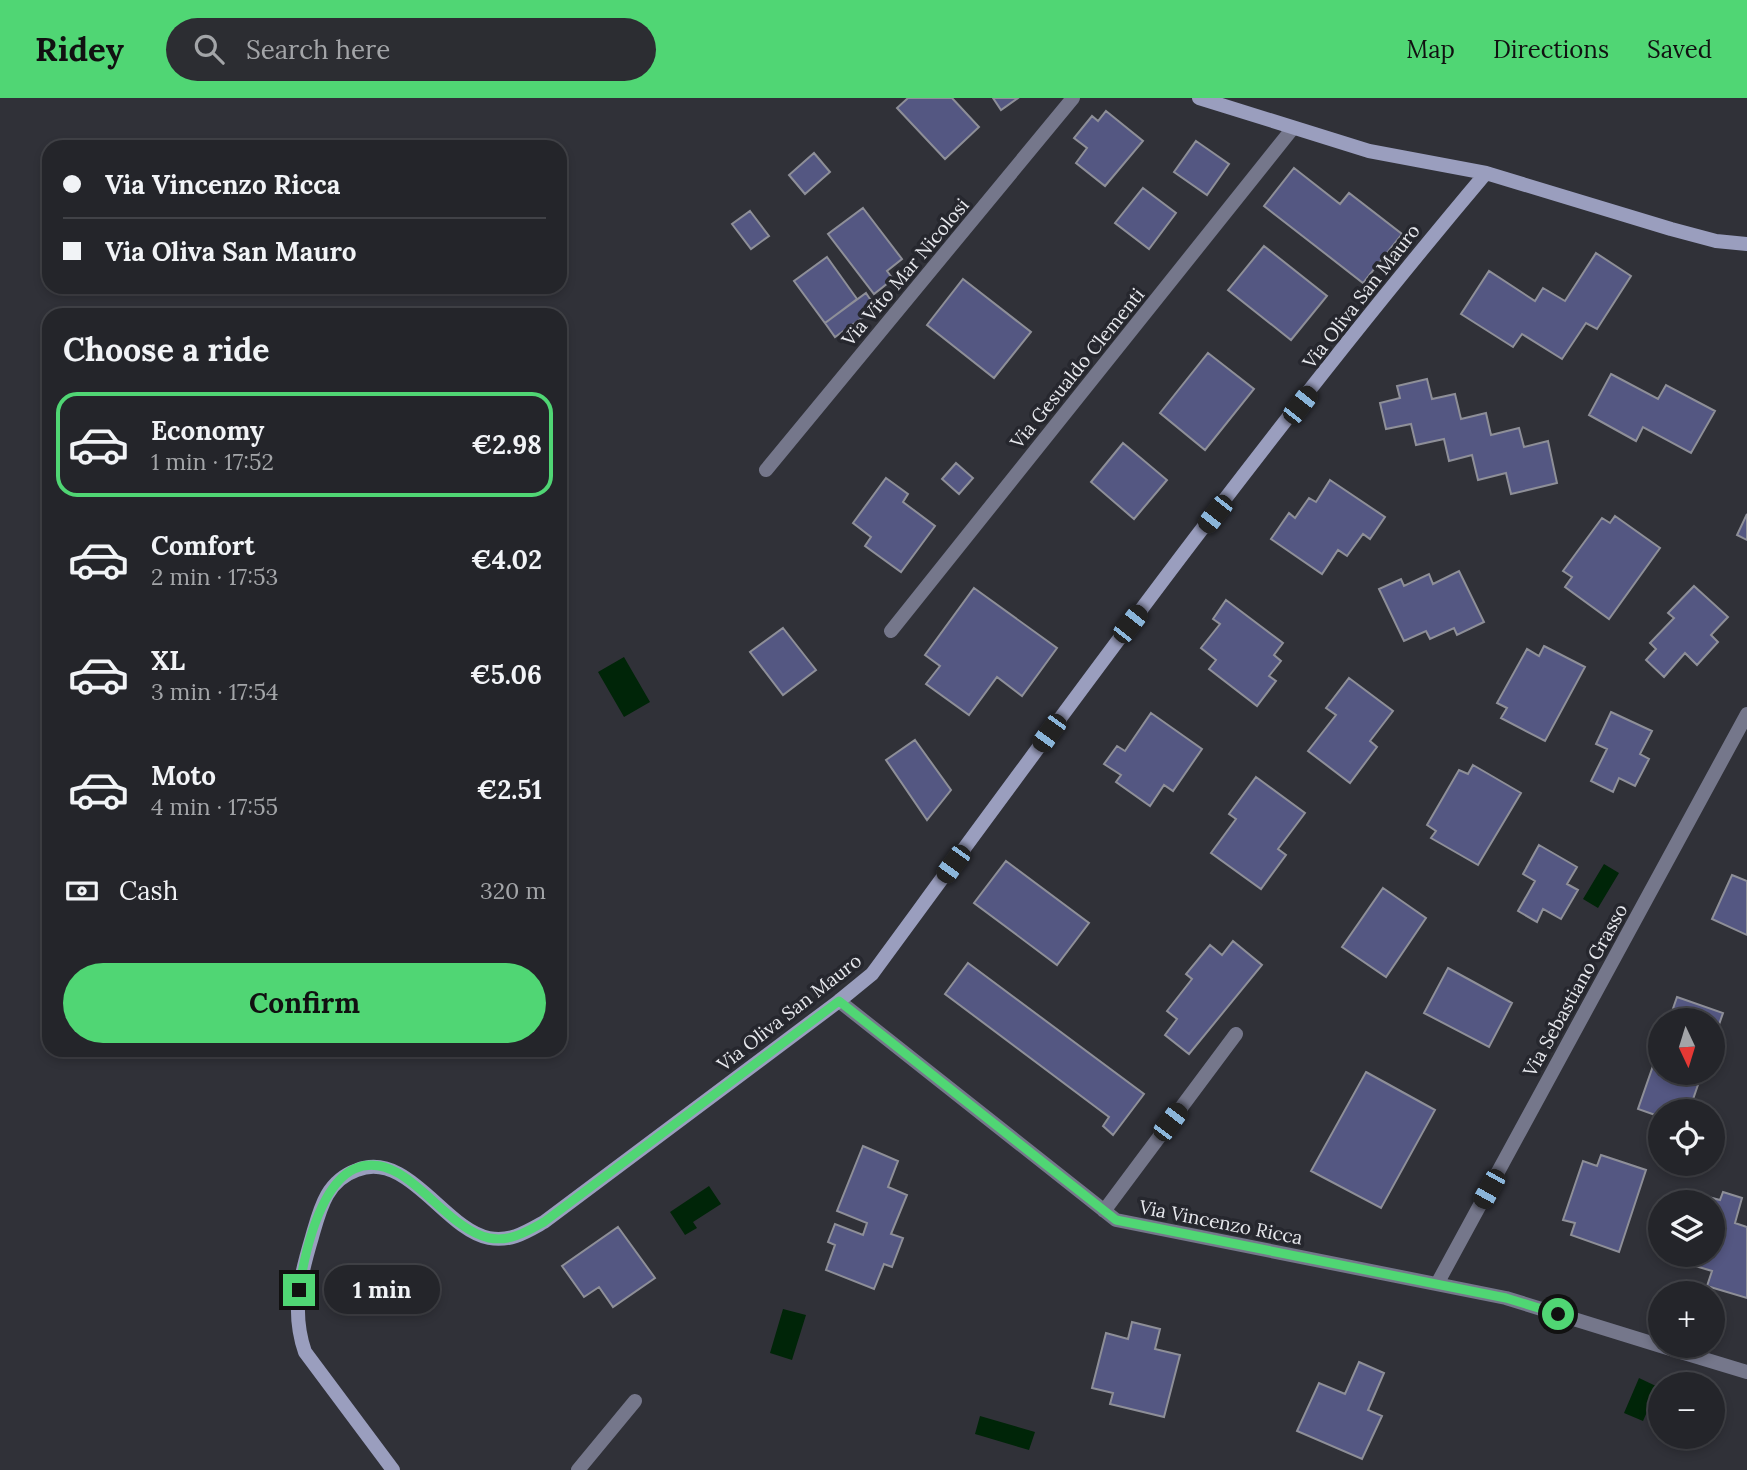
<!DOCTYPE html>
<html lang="en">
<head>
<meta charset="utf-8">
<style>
  body { margin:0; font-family:Lora,serif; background:#2c2d32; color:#f1f3f6; height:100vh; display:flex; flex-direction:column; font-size:26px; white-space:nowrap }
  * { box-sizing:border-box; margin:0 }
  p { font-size:23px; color:#a3a5a8 }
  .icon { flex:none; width:38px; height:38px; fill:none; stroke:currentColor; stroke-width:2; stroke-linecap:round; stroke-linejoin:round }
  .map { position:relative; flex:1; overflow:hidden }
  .details { position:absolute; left:42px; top:210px; width:525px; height:749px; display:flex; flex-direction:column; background:#24252a; border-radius:21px; box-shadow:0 4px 10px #0003,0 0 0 2px #414247 }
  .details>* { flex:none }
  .banner { position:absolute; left:42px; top:42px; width:525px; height:154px; border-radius:21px; box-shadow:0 4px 10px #0003,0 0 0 2px #414247; display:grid; align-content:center; height:154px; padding:0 21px; background:#24252a }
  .needle { width:46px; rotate:176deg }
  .buttons { position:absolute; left:1648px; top:910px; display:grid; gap:14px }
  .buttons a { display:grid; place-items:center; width:77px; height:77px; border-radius:50%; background:#24252a; box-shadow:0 4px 10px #0003,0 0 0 2px #414247; font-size:35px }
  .end { position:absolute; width:32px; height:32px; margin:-16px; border:9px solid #50d674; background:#111; box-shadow:0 0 0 4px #111 }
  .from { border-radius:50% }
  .bubble { position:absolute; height:49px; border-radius:24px; background:#24252a; box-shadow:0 4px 10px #0003,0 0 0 2px #414247; font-size:23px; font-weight:700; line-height:49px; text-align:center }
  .car { position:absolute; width:21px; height:42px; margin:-21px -10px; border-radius:9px; box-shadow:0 0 5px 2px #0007; background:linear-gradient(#222 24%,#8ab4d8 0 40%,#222 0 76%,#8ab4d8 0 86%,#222 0) }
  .banner b { display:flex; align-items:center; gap:24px; height:66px; font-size:26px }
  .banner b+b { border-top:2px solid #414247 }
  .banner i { width:18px; height:18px; background:#f1f3f6 }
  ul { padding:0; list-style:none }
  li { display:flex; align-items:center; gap:21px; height:105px; margin:0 14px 10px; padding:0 7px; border:4px solid transparent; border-radius:21px }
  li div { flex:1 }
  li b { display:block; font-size:26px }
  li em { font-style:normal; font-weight:700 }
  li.active { border-color:#50d674 }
  li>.icon { width:63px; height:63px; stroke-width:1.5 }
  h2 { padding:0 21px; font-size:32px; line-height:84px }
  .pay { display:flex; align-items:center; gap:18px; height:77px; padding:0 21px; font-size:26px }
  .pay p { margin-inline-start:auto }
  .action { display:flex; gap:14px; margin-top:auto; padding:14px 21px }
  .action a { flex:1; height:80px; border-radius:42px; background:#50d674; color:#111; font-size:28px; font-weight:700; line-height:80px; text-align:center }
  header { display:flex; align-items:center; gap:42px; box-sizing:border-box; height:98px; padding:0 35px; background:#50d674; color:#111 }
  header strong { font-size:33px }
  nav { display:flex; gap:38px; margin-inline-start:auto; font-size:24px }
  .search { width:490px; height:63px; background:#2c2d32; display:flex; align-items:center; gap:18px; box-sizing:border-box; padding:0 24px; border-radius:38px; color:#a3a5a8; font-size:26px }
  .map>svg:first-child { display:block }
  .water { fill:#002508 }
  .building { fill:#545782; stroke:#8e8f98; stroke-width:2 }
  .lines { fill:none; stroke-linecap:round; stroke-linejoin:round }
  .street { stroke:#75778b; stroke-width:14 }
  .secondary { stroke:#9a9ebe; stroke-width:14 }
  .route { stroke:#50d674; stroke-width:9 }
  .labels { text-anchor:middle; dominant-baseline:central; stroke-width:7; stroke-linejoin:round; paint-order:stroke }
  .street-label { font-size:19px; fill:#e7e8ed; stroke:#26272e }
</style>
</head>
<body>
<header>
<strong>Ridey</strong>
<div class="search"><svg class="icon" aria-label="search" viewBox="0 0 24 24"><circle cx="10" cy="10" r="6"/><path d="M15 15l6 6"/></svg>Search here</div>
<nav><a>Map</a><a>Directions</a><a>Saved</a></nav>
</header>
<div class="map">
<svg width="1747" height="1372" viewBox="0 0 1747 1372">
  <rect width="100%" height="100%" fill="#303138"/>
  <!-- water -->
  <path class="water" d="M624 559 650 604 624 619 598 574Z
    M1604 766 1619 775 1598 810 1583 801Z
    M709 1088 721 1106 693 1124 697 1130 685 1137 670 1114Z
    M783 1211 806 1217 792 1262 770 1255Z
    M1639 1280 1658 1289 1643 1323 1624 1315Z
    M980 1318 1035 1334 1029 1352 975 1336Z"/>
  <!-- building -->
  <path class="building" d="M908 0H952L979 29 945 61 897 10Z
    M993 0H1018L1001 12Z
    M1106 13 1143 43 1105 88 1076 65 1087 50 1074 40 1092 18 1098 23Z
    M1196 43 1229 66 1207 97 1174 74Z
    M814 55 830 74 805 96 789 77Z
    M1294 70 1340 106 1349 95 1402 136 1363 185 1264 108Z
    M1143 90 1176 115 1149 151 1115 125Z
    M863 110 902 161 887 173 893 181 874 196 828 136Z
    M750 113 769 138 751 151 732 126Z
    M1264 148 1327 198 1291 242 1228 192Z
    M1596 155 1631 178 1597 231 1586 225 1562 261 1522 236 1513 249 1461 216 1489 173 1535 203 1543 190 1565 203Z
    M827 159 857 201 825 225 794 183Z
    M963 181 1031 234 994 280 927 227Z
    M866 195 876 210 835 239 825 225Z
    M1208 255 1254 291 1205 352 1160 315Z
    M1611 276 1658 301 1666 287 1715 313 1691 355 1643 329 1636 343 1589 317Z
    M1427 281 1432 301 1455 296 1461 321 1486 315 1491 337 1519 330 1524 349 1548 343 1557 385 1511 396 1506 375 1478 382 1472 357 1449 363 1444 341 1416 347 1411 326 1386 331 1380 305 1400 300 1397 288Z
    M1123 345 1167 382 1134 421 1091 384Z
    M956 365 973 380 959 396 942 381Z
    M886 380 908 396 903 404 935 428 901 474 865 448 871 439 853 425Z
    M1330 382 1385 419 1370 441 1363 436 1347 458 1338 452 1322 476 1271 441 1289 415 1295 420 1309 400 1316 404Z
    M1747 416V442L1737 437Z
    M1615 418 1660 450 1609 521 1565 489 1572 479 1563 473 1602 420 1610 425Z
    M1459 473 1484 524 1457 537 1454 530 1430 541 1426 533 1404 543 1379 491 1401 481 1404 488 1429 476 1433 486Z
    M1694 488 1728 519 1711 537 1718 544 1697 567 1685 555 1664 579 1646 562 1656 551 1650 545 1674 520 1668 515Z
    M974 490 1057 550 1022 598 997 579 969 617 926 586 940 568 925 557Z
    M1226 502 1283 545 1274 557 1281 563 1269 578 1276 583 1257 608 1209 571 1216 562 1201 550 1220 526 1213 521Z
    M783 530 816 572 783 597 750 554Z
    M1544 548 1585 569 1545 643 1501 620 1507 610 1497 605 1527 551 1539 558Z
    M1349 580 1393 613 1370 643 1377 649 1350 685 1308 653 1336 617 1326 610Z
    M1611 614 1652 633 1640 656 1649 661 1635 688 1619 680 1613 694 1591 683 1607 651 1596 646Z
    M1151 615 1202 651 1173 693 1164 687 1150 708 1116 684 1121 677 1104 666 1117 648 1125 653Z
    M915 642 951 692 927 722 886 662Z
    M1473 667 1521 695 1478 767 1431 740 1436 733 1427 727 1459 672 1468 676Z
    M1256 679 1305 715 1278 751 1286 757 1261 791 1211 755 1236 721 1229 716Z
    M1539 747 1577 769 1567 786 1578 792 1561 821 1543 811 1537 824 1518 813 1535 783 1523 776Z
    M1006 763 1089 825 1057 867 974 805Z
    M1732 777 1747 783V837L1712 821Z
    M1383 790 1426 820 1386 879 1342 849Z
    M1233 843 1262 867 1189 956 1165 937 1177 921 1167 913 1192 881 1186 876 1210 847 1222 857Z
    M968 865 1144 996 1113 1037 1103 1028 1109 1019 945 896Z
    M1448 870 1512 905 1489 949 1424 915Z
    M1677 899 1723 915 1713 944V922H1669Z
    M1661 945V975H1702L1689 1013H1661V1019L1638 1011Z
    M1366 974 1435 1012 1381 1110 1311 1073Z
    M863 1048 898 1063 888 1089 907 1097 891 1136 903 1140 892 1169 884 1166 874 1191 826 1172 835 1147 828 1144 835 1126 863 1137 867 1125 837 1113Z
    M1601 1057 1646 1072 1619 1154 1571 1137 1575 1125 1563 1122 1583 1063 1597 1068Z
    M1723 1094 1742 1100 1735 1125 1747 1129V1200L1707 1188 1712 1173 1679 1163 1681 1157H1713V1104H1694L1697 1096 1720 1102Z
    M618 1129 655 1180 613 1209 599 1189 584 1199 562 1168Z
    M1132 1224 1160 1231 1155 1251 1180 1257 1164 1319 1110 1306 1113 1295 1092 1290 1106 1235 1128 1241Z
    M1359 1264 1384 1275 1368 1312 1382 1318 1362 1361 1297 1333 1319 1285 1345 1296Z"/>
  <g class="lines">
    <!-- street -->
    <path class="street" d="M766 372 1073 0
      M891 533 1293 30
      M839 903 1116 1122 1506 1200 1661 1248
      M1104 1113 1236 936
      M1437 1186 1747 616
      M1661 1248 1747 1274
      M578 1372 635 1303"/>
    <!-- secondary -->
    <path class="secondary" d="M1199 0 1369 53 1486 75 1671 131 1716 143 1747 146
      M393 1372 305 1254C291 1214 300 1179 312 1139 320 1111 326 1083 357 1072 408 1052 444 1131 489 1140 511 1144 526 1134 544 1124L839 903 872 876C1071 605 1269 332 1486 75"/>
  </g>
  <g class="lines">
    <!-- route -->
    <path class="route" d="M299 1192C306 1147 329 1037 398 1075 427 1091 456 1133 489 1140 510 1144 526 1134 544 1124L839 903 1116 1122 1506 1200 1558 1216"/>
  </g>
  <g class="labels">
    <!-- street labels -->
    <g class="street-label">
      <text transform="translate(905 174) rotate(-50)">Via Vito Mar Nicolosi</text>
      <text transform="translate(1361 198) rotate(-52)">Via Oliva San Mauro</text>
      <text transform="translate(1077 270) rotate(-51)">Via Gesualdo Clementi</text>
      <text transform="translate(1575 892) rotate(-61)">Via Sebastiano Grasso</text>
      <text transform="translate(789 914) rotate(-38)">Via Oliva San Mauro</text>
      <text transform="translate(1221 1124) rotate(11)">Via Vincenzo Ricca</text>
    </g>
  </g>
</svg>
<div class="buttons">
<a><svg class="needle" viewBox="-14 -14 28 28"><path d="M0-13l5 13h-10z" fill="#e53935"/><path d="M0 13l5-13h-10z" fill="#a3a5a8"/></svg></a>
<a><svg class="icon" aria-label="locate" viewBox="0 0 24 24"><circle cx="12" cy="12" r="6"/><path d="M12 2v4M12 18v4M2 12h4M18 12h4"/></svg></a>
<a><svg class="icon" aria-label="layers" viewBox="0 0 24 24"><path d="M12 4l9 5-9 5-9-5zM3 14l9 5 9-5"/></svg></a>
<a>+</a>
<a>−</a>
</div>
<i class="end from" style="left:1558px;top:1216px"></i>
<i class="end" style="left:299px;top:1192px"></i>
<div class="bubble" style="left:324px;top:1167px;width:116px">1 min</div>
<i class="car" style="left:1300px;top:307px;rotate:38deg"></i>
<i class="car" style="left:1215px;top:416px;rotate:218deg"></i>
<i class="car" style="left:1130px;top:526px;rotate:38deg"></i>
<i class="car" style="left:1049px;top:635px;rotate:216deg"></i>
<i class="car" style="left:953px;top:766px;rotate:216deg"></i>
<i class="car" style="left:1170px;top:1024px;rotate:37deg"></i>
<i class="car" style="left:1489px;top:1091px;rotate:209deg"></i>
<div class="banner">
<b><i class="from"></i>Via Vincenzo Ricca</b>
<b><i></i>Via Oliva San Mauro</b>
</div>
<section class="details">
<h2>Choose a ride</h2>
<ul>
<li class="active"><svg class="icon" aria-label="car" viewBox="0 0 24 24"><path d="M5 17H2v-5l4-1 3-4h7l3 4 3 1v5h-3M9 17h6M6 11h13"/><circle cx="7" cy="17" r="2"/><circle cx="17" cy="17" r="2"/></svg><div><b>Economy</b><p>1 min · 17:52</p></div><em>€2.98</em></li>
<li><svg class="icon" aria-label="car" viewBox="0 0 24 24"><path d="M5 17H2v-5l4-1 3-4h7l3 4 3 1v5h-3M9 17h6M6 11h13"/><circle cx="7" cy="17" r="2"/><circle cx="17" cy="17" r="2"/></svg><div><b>Comfort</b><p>2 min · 17:53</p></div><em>€4.02</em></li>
<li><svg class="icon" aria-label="car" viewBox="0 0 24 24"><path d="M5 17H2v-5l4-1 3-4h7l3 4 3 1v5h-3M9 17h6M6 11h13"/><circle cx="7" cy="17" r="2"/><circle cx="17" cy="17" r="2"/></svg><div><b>XL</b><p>3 min · 17:54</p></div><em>€5.06</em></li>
<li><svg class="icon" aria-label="car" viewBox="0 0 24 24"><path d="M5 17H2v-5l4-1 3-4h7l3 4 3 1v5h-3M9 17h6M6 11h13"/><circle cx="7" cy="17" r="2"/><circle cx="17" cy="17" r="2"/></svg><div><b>Moto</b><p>4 min · 17:55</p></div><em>€2.51</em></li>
</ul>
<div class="pay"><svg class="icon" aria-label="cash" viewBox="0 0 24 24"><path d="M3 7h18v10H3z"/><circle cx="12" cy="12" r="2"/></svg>Cash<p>320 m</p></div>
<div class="action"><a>Confirm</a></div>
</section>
</div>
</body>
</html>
